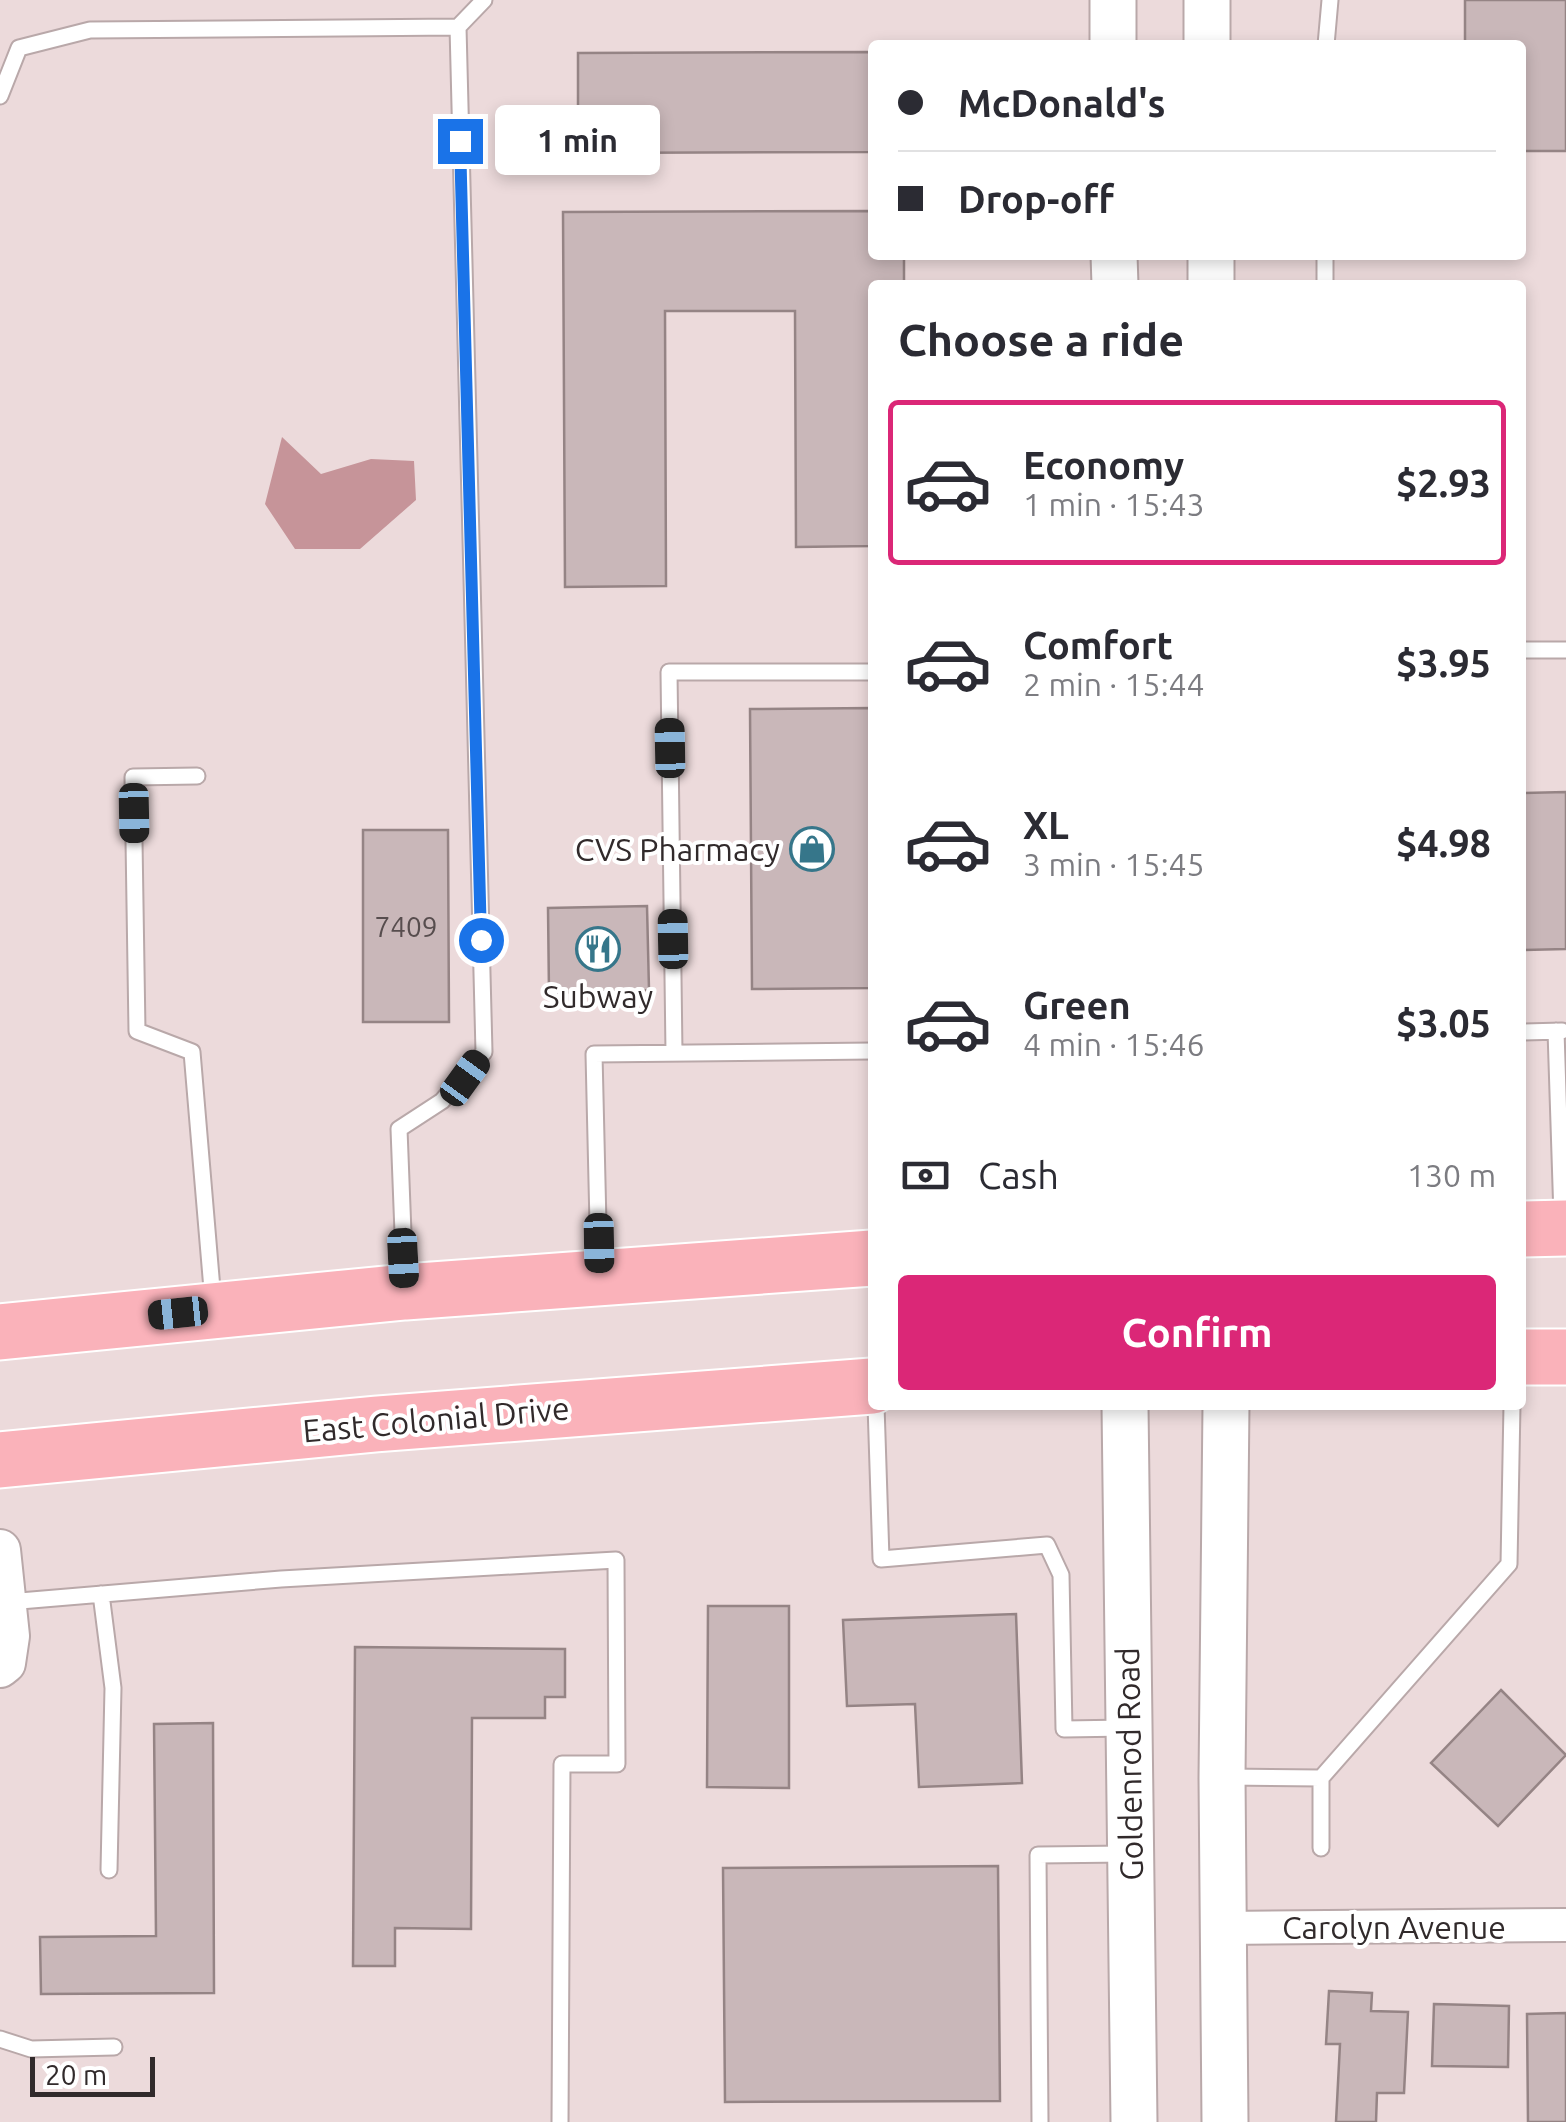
<!DOCTYPE html>
<html lang="en">
<head>
<meta charset="utf-8">
<style>
  body { margin:0; font-family:Ubuntu,sans-serif; background:#f2f2f3; color:#2b2b33; height:100vh; display:flex; flex-direction:column; font-size:38px; white-space:nowrap }
  * { box-sizing:border-box; margin:0 }
  p { font-size:32px; color:#7c7c81 }
  .icon { flex:none; width:55px; height:55px; fill:none; stroke:currentColor; stroke-width:2; stroke-linecap:round; stroke-linejoin:round }
  .map { position:relative; flex:1; overflow:hidden }
  .sheet { position:absolute; left:868px; top:280px; width:658px; height:1130px; display:flex; flex-direction:column; background:#fff; border-radius:10px; box-shadow:0 5px 15px #0003 }
  .sheet>* { flex:none }
  .hud { position:absolute; left:868px; top:40px; width:658px; height:220px; border-radius:10px; box-shadow:0 5px 15px #0003; display:grid; align-content:center; height:220px; padding:0 30px; background:#fff }
  .scale { position:absolute; left:30px; bottom:25px; width:125px; box-sizing:border-box; padding-left:10px; border:5px solid #312a2b; border-top:0; font-size:28px; line-height:35px; white-space:nowrap; color:#312a2b; -webkit-text-stroke:8px #fff; paint-order:stroke }
  .end { position:absolute; width:45px; height:45px; margin:-22px; border:12px solid #1a73e8; background:#fff; box-shadow:0 0 0 5px #fff }
  .from { border-radius:50% }
  .bubble { position:absolute; height:70px; border-radius:10px; background:#fff; box-shadow:0 5px 15px #0003; font-size:32px; font-weight:700; line-height:70px; text-align:center }
  .car { position:absolute; width:30px; height:60px; margin:-30px -15px; border-radius:12px; box-shadow:0 0 8px 2px #0007; background:linear-gradient(#222 24%,#8ab4d8 0 40%,#222 0 76%,#8ab4d8 0 86%,#222 0) }
  .hud b { display:flex; align-items:center; gap:35px; height:95px; font-size:38px }
  .hud b+b { border-top:2px solid #e1e1e2 }
  .hud i { width:25px; height:25px; background:#2b2b33 }
  ul { padding:0; list-style:none }
  li { display:flex; align-items:center; gap:30px; height:165px; margin:0 20px 15px; padding:0 10px; border:5px solid transparent; border-radius:10px }
  li div { flex:1 }
  li b { display:block; font-size:38px }
  li em { font-style:normal; font-weight:700 }
  li.selected { border-color:#db2777 }
  li>.icon { width:90px; height:90px; stroke-width:1.5 }
  h2 { padding:0 30px; font-size:45px; line-height:120px }
  .pay { display:flex; align-items:center; gap:25px; height:110px; padding:0 30px; font-size:38px }
  .pay p { margin-inline-start:auto }
  .button { display:flex; gap:20px; margin-top:auto; padding:20px 30px }
  .button a { flex:1; height:115px; border-radius:10px; background:#db2777; color:#fff; font-size:40px; font-weight:700; line-height:115px; text-align:center }
  .map>svg:first-child { display:block }
  .water { fill:#c69499 }
  .building { fill:#c9b7b9; stroke:#958485; stroke-width:2.5 }
  .lines { fill:none; stroke-linecap:round; stroke-linejoin:round }
  .service-casing { stroke:#b9a8a9; stroke-width:19 }
  .minor-casing { stroke:#b9a8a9; stroke-width:36 }
  .tertiary-casing { stroke:#b9a8a9; stroke-width:44 }
  .secondary-casing { stroke:#b9a8a9; stroke-width:49 }
  .trunk-casing { stroke:#fff; stroke-width:59 }
  .service { stroke:#fff; stroke-width:15 }
  .minor { stroke:#fff; stroke-width:32 }
  .tertiary { stroke:#fff; stroke-width:40 }
  .secondary { stroke:#fff; stroke-width:45 }
  .trunk { stroke:#fab2ba; stroke-width:55 }
  .route { stroke:#1a73e8; stroke-width:12 }
  .labels { text-anchor:middle; dominant-baseline:central; stroke-width:8; stroke-linejoin:round; paint-order:stroke }
  .number-label { font-size:28px; fill:#574d4e }
  .poi-label { font-size:32px; fill:#312a2b; stroke:#fff; text-anchor:end }
  .street-label { font-size:32px; fill:#312a2b; stroke:#fff }
</style>
</head>
<body>
<div class="map">
<svg width="1566" height="2122" viewBox="0 0 1566 2122">
  <rect width="100%" height="100%" fill="#ecdadb"/>
  <!-- water -->
  <path class="water" d="M282 437 321 474 371 459 414 461 416 500 360 549H295L265 504Z"/>
  <!-- building -->
  <path class="building" d="M1465 0H1566V151H1520V45H1465Z
    M872 52V152L578 153V53Z
    M872 211V255H904V285H872V546L796 547 795 311H665L666 586 565 587 563 212Z
    M872 708V988L752 989 750 709Z
    M1566 792V949L1520 950V793Z
    M363 830H448L449 1022H363Z
    M647 906 649 990 549 993 548 908Z
    M708 1606H789V1788L707 1787Z
    M1016 1614 1022 1783 919 1787 915 1704 847 1706 843 1620Z
    M355 1647 565 1649V1697H545V1718H472L471 1929 395 1928V1966H353Z
    M1501 1690 1566 1755 1498 1826 1431 1763Z
    M213 1723 214 1993 41 1994 40 1937 156 1936 154 1724Z
    M998 1866 1000 2101 725 2102 723 1868Z
    M1329 1991 1372 1993 1371 2011 1408 2012 1404 2093H1377L1376 2122H1336L1340 2044H1326Z
    M1434 2004 1509 2006 1508 2067 1432 2066Z
    M1566 2013V2122H1528L1527 2014Z"/>
  <g class="lines">
    <!-- service casing -->
    <g class="service-casing">
      <path id="service" d="M1326 45 1330 0
        M0 96 19 48 90 30 458 27
        M1325 255V285
        M1520 650H1566
        M197 776 133 777 137 1031 192 1052 213 1301
        M1556 1031 1562 1217
        M1520 1032 1562 1031
        M674 1053 669 672H872
        M599 1267 594 1054 872 1051
        M405 1285 399 1129 442 1101 484 1052 458 27 484 0
        M876 1405 881 1559 1047 1545 1061 1575 1064 1729 1127 1728
        M101 1594 113 1688 109 1870
        M8 1602 281 1579 616 1560 617 1764H562L560 2122
        M1226 1777 1321 1778V1848
        M1321 1778 1509 1564 1512 1405
        M0 2039 31 2049 114 2047
        M1040 2122 1038 1855 1127 1854"/>
    </g>
    <!-- minor casing -->
    <g class="minor-casing">
      <path id="minor" d="M1223 1928 1566 1925"/>
    </g>
    <!-- tertiary casing -->
    <g class="tertiary-casing">
      <path id="tertiary" d="M0 1550 9 1636 5 1663 0 1667"/>
    </g>
    <!-- secondary casing -->
    <g class="secondary-casing">
      <path id="secondary" d="M1113 0V45
        M1207 0V45
        M1114 255 1115 285
        M1211 255V285
        M1125 1405 1134 2122
        M1225 2122 1222 1777 1226 1405"/>
    </g>
    <!-- trunk casing -->
    <g class="trunk-casing">
      <path id="trunk" d="M1520 1229 1566 1228
        M0 1332 405 1292 872 1258
        M1520 1357H1566
        M0 1460 376 1424 872 1386"/>
    </g>
    <!-- service -->
    <use href="#service" class="service"/>
    <!-- minor -->
    <use href="#minor" class="minor"/>
    <!-- tertiary -->
    <use href="#tertiary" class="tertiary"/>
    <!-- secondary -->
    <use href="#secondary" class="secondary"/>
    <!-- trunk -->
    <use href="#trunk" class="trunk"/>
  </g>
  <g class="lines">
    <!-- route -->
    <path class="route" d="M460 141 481 940"/>
  </g>
  <!-- icons -->
  <defs>
    <g id="shop-ring" transform="scale(2.25)"><circle r="9.5" fill="#fff" stroke="#36768a" stroke-width="1.5"/><path d="M-5-2.5h2.3a2.7 3.5 0 0 1 5.4 0H5L5.5 6h-11ZM-1.5-2.5h3a1.5 2.3 0 0 0-3 0Z" fill="#36768a"/></g>
    <g id="restaurant-ring" transform="scale(2.25)"><circle r="9.5" fill="#fff" stroke="#36768a" stroke-width="1.5"/><path d="M-5-6h1v4h1v-4h1v4h1v-4h1v5L-1.5 .5V6h-2V.5L-5-1ZM5-6V6H3V1.5H1.5Q1.5-4 5-6Z" fill="#36768a"/></g>
  </defs>
  <g fill-rule="evenodd">
    <use href="#shop-ring" x="812" y="849"/>
    <use href="#restaurant-ring" x="598" y="949"/>
  </g>
  <g class="labels">
    <!-- number labels -->
    <g class="number-label">
      <text x="406" y="926">7409</text>
    </g>
    <!-- poi labels -->
    <g class="poi-label">
      <text x="780" y="849">CVS Pharmacy</text>
      <text x="598" y="996" text-anchor="middle">Subway</text>
    </g>
    <!-- street labels -->
    <g class="street-label">
      <text transform="translate(436 1419) rotate(-5)">East Colonial Drive</text>
      <text transform="translate(1129 1764) rotate(-91)">Goldenrod Road</text>
      <text x="1394" y="1927">Carolyn Avenue</text>
    </g>
  </g>
</svg>
<div class="scale">20 m</div>
<i class="end from" style="left:481px;top:940px"></i>
<i class="end" style="left:460px;top:141px"></i>
<div class="bubble" style="left:495px;top:105px;width:165px">1 min</div>
<i class="car" style="left:670px;top:748px;rotate:359deg"></i>
<i class="car" style="left:134px;top:813px;rotate:179deg"></i>
<i class="car" style="left:673px;top:939px;rotate:359deg"></i>
<i class="car" style="left:465px;top:1078px;rotate:36deg"></i>
<i class="car" style="left:599px;top:1243px;rotate:179deg"></i>
<i class="car" style="left:403px;top:1258px;rotate:177deg"></i>
<i class="car" style="left:178px;top:1313px;rotate:264deg"></i>
<div class="hud">
<b><i class="from"></i>McDonald's</b>
<b><i></i>Drop-off</b>
</div>
<section class="sheet">
<h2>Choose a ride</h2>
<ul>
<li class="selected"><svg class="icon" aria-label="car" viewBox="0 0 24 24"><path d="M5 17H2v-5l4-1 3-4h7l3 4 3 1v5h-3M9 17h6M6 11h13"/><circle cx="7" cy="17" r="2"/><circle cx="17" cy="17" r="2"/></svg><div><b>Economy</b><p>1 min · 15:43</p></div><em>$2.93</em></li>
<li><svg class="icon" aria-label="car" viewBox="0 0 24 24"><path d="M5 17H2v-5l4-1 3-4h7l3 4 3 1v5h-3M9 17h6M6 11h13"/><circle cx="7" cy="17" r="2"/><circle cx="17" cy="17" r="2"/></svg><div><b>Comfort</b><p>2 min · 15:44</p></div><em>$3.95</em></li>
<li><svg class="icon" aria-label="car" viewBox="0 0 24 24"><path d="M5 17H2v-5l4-1 3-4h7l3 4 3 1v5h-3M9 17h6M6 11h13"/><circle cx="7" cy="17" r="2"/><circle cx="17" cy="17" r="2"/></svg><div><b>XL</b><p>3 min · 15:45</p></div><em>$4.98</em></li>
<li><svg class="icon" aria-label="car" viewBox="0 0 24 24"><path d="M5 17H2v-5l4-1 3-4h7l3 4 3 1v5h-3M9 17h6M6 11h13"/><circle cx="7" cy="17" r="2"/><circle cx="17" cy="17" r="2"/></svg><div><b>Green</b><p>4 min · 15:46</p></div><em>$3.05</em></li>
</ul>
<div class="pay"><svg class="icon" aria-label="cash" viewBox="0 0 24 24"><path d="M3 7h18v10H3z"/><circle cx="12" cy="12" r="2"/></svg>Cash<p>130 m</p></div>
<div class="button"><a>Confirm</a></div>
</section>
</div>
</body>
</html>
